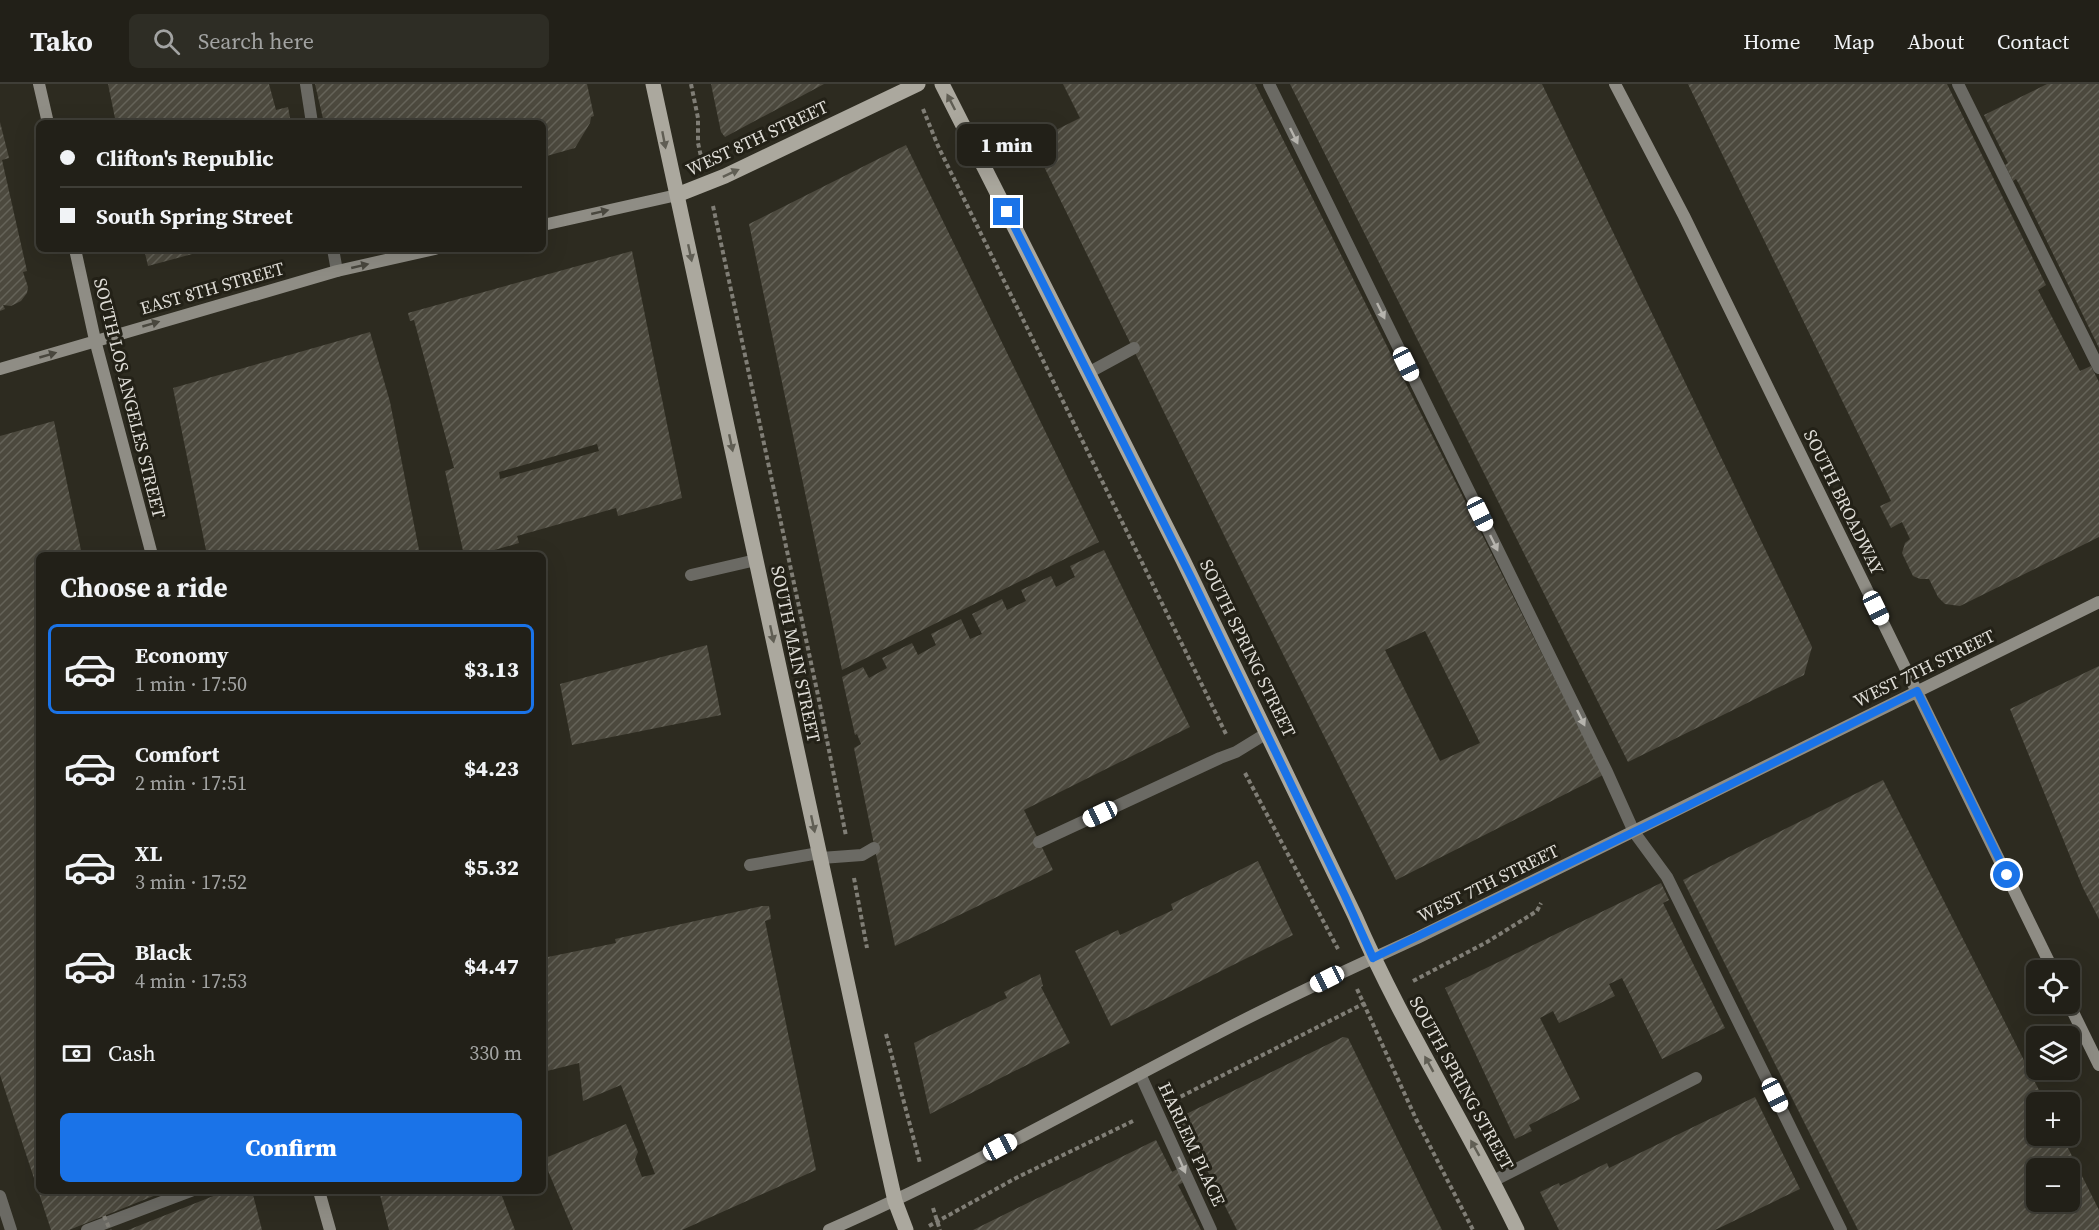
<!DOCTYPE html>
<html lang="en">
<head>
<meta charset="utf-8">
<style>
  body { margin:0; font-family:"Source Serif 4",serif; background:#2e2d25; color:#f1f3f6; height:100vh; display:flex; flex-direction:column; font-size:22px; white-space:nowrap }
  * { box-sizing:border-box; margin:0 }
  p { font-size:20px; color:#a2a3a2 }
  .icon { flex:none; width:33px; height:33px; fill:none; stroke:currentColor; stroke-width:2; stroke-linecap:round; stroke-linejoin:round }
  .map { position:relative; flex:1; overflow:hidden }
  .sheet { position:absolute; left:36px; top:468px; width:510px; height:642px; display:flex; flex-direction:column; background:#222018; border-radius:9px; box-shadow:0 6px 24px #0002,0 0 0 2px #3f3e37 }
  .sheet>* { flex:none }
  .banner { position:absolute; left:36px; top:36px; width:510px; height:132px; border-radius:9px; box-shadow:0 6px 24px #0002,0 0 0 2px #3f3e37; display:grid; align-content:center; height:132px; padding:0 24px; background:#222018 }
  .fabs { position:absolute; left:2026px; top:876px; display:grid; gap:12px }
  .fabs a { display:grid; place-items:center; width:54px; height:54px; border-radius:9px; background:#222018; box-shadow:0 6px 24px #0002,0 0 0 2px #3f3e37; font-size:30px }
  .end { position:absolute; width:27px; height:27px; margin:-14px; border:8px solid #1a73e8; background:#fff; box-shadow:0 0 0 3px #fff }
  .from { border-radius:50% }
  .bubble { position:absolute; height:42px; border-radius:9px; background:#222018; box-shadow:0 6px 24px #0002,0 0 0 2px #3f3e37; font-size:20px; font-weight:800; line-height:42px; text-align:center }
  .car { position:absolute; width:18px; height:36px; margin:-18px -9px; border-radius:8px; box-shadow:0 0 4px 2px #0007; background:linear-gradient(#fff 24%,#345 0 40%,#fff 0 76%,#345 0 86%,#fff 0) }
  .banner b { display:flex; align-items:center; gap:21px; height:57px; font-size:22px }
  .banner b+b { border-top:2px solid #3f3e37 }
  .banner i { width:15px; height:15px; background:#f1f3f6 }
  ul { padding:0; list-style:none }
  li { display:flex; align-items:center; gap:18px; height:90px; margin:0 12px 9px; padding:0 12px; border:3px solid transparent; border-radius:9px }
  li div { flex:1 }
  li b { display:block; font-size:22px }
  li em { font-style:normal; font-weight:800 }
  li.current { border-color:#1a73e8 }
  li>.icon { width:54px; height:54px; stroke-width:1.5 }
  h2 { padding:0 24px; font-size:27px; line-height:72px }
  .pay { display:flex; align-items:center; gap:15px; height:66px; padding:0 24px; font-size:22px }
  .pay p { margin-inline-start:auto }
  .action { display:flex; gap:12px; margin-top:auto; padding:12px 24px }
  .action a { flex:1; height:69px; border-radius:9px; background:#1a73e8; color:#fff; font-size:24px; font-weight:800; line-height:69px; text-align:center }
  header { display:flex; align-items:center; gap:36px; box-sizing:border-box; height:84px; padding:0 30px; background:#222018; border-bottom:2px solid #3f3e37 }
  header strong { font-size:28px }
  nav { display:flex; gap:33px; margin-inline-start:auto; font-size:21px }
  .search { width:420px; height:54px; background:#2e2d25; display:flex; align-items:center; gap:15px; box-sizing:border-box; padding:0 21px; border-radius:9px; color:#a2a3a2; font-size:22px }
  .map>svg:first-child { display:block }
  .building { fill:url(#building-hatch); fill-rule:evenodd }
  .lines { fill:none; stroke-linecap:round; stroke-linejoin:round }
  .path { stroke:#807e76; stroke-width:4; stroke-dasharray:4.5 3; stroke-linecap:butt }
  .lane { stroke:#6b6a64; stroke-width:12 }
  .street { stroke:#6b6a64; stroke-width:12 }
  .secondary { stroke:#8f8d85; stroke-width:12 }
  .primary { stroke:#aba89e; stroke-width:15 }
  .path-bridge { stroke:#807e76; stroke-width:4; stroke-dasharray:4.5 3; stroke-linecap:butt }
  .oneway { fill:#605e54 }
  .oneway2 { fill:#b6b4ae }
  .oneway3 { fill:#49473e }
  .route { stroke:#1a73e8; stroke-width:8 }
  .labels { text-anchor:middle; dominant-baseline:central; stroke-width:6; stroke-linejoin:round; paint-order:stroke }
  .street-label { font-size:18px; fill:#dedcd6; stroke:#232117 }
</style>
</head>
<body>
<header>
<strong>Tako</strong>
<div class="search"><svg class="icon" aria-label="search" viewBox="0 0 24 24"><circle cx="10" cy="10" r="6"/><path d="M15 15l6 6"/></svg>Search here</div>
<nav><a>Home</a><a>Map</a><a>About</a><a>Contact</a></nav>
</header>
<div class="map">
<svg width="2099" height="1146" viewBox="0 0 2099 1146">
  <defs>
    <pattern id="building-hatch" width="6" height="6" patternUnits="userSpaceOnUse" patternTransform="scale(1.5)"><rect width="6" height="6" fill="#4c493e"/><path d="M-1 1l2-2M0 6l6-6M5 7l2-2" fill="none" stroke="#656359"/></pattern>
  </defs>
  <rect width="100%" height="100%" fill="#2d2b20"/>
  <!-- building -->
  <path class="building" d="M108 0H269L276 26 288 23 291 39H116Z
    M315 0H587L594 32 591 33 590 39 575 64 543 73V39H324Z
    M711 0H824L725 53 721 48Z
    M1063 0H1255L1603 691 1396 796 1245 494 1032 58 1080 34ZM1425 547 1480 659 1440 677 1385 566Z
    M1290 0H1542L1812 563 1804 591 1628 678Z
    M1688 0H1947L2046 201 2038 206 2080 287 2091 282 2099 298V453L1960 522 1945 520 1938 513 1929 495H1920L1913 492 1902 469 1905 459 1910 455 1902 438 1891 444 1880 422 1891 417Z
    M2047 0H2099V264L2019 100 2016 95 2013 97 2005 81 2008 79 1984 31Z
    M0 38 9 74 2 76 27 187 23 188 28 203 27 209 21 217 11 222 3 221 5 225 0 227Z
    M906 61 1099 458 842 586 749 140Z
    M144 165H207V166L148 182Z
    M632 167 682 414 618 432 616 424 517 452 519 459 477 471H464L445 387 454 384 414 236 410 237 408 229ZM597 360 599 367 500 395 499 388Z
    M370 248 390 318 420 471H207L173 304Z
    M54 337 82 471H39V1107H166L69 1146H51L0 991V352Z
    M1104 466 1190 643 1024 726 1053 786 895 862 854 664 861 660 857 650 855 651 842 593 863 583 869 594 887 584 882 574 912 559 918 571 936 561 931 550 961 535 970 555 982 550 972 530 1002 515 1007 526 1026 517 1021 506 1051 492 1056 503 1075 493 1070 482Z
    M707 561 721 631 572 661 560 600Z
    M2099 582V835L2083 804 2010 625Z
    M1883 696 2045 1018H2037V1052H2062L2099 1126V1146H1858L1683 796ZM2037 1084H2070V1118H2037Z
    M1258 777 1293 851 1111 942 1075 867 1118 846 1120 851 1173 826 1171 820Z
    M1661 799 1669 816 1663 819 1725 944 1662 975 1622 894 1609 900 1615 912 1559 939 1553 927 1540 934 1580 1015 1529 1041 1532 1047 1515 1055 1445 904Z
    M762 822H769L771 835 765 837 816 1086 682 1146H573L543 1075 626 1040 638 1068 635 1075 642 1093 655 1090 621 1001 583 1017 579 979 543 988V874L616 859 615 855Z
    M1040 890 1043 902 1041 903 1070 959 930 1030 914 959 1007 914 1004 908Z
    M1343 953 1348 954 1442 1146H1237L1191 1054 1184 1057 1174 1036Z
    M1755 1013 1800 1105 1715 1146H1559L1540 1108 1559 1099 1560 1102 1607 1079 1609 1084Z
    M1156 1056 1172 1088 1179 1084 1186 1097 1178 1101 1201 1146H973Z
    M226 1107H252L262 1146H128Z
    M379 1107H500L515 1146H389Z"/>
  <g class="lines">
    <!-- path -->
    <path class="path" d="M691 0 698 34V59L702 77
      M923 25 938 62 1226 650
      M713 122 819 616 846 752
      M1245 689 1338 865
      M854 794 867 864
      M1413 897 1487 858 1537 827 1541 819
      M1357 905 1416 1035 1473 1146
      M886 950 920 1079
      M1174 1016 1365 919
      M933 1124 940 1146
      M929 1142 1016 1094 1135 1036"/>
    <!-- lane -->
    <path class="lane" d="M306 0 312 39
      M1269 0 1607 688 1634 748 1667 793 1841 1146
      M1958 0 2099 284
      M333 165 337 187
      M1088 289 1134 264
      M691 491 756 476
      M1039 758 1220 674 1236 668 1267 649
      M821 774 862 771 874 764
      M750 781 819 769
      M1140 990 1211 1146
      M1493 1097 1696 994"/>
    <!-- street -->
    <path class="street" d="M0 1112 11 1146
      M87 1146 191 1107"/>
    <!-- secondary -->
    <path class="secondary" d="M39 0 48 39
      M1615 0 1684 132 2053 886
      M543 141 677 111
      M75 165 95 256 152 471
      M0 285 337 187 435 165
      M2069 920 2099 981
      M319 1107 330 1146
      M829 1146C957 1091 1079 1021 1203 957 1273 920 1345 887 1417 854L2099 518"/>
    <!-- primary -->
    <path class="primary" d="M653 0 882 1059 895 1117 906 1146
      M942 0 1183 476 1355 832C1402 941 1466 1040 1517 1146
      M677 111 725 92 918 0"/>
    <!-- path-bridge -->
    <path class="path-bridge" d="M104 1132 110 1146"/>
  </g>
  <!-- one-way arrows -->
  <defs><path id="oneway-solid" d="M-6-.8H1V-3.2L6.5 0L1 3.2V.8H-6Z" transform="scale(1.5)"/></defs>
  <g class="oneway">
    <use href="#oneway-solid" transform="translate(951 18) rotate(-117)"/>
    <use href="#oneway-solid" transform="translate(664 56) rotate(79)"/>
    <use href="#oneway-solid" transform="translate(731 89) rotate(-25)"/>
    <use href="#oneway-solid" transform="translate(690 169) rotate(78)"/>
    <use href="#oneway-solid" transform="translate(731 359) rotate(78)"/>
    <use href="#oneway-solid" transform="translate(772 550) rotate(78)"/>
    <use href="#oneway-solid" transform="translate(813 740) rotate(78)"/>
    <use href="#oneway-solid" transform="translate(1429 980) rotate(-119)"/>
    <use href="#oneway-solid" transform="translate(1475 1064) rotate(-119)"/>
  </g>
  <g class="oneway2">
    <use href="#oneway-solid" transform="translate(1294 52) rotate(64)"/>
    <use href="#oneway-solid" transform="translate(1381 227) rotate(64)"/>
    <use href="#oneway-solid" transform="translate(1494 459) rotate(64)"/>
    <use href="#oneway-solid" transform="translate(1581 634) rotate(64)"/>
    <use href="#oneway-solid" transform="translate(1182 1081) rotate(66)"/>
  </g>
  <g class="oneway3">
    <use href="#oneway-solid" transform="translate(600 128) rotate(-13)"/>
    <use href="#oneway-solid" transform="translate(360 182) rotate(-13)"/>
    <use href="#oneway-solid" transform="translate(151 240) rotate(-16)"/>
    <use href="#oneway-solid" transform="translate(48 271) rotate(-16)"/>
  </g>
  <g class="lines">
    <!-- route -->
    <path class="route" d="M1007 128 1192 495 1345 812 1373 874 1677 727 1917 607 2007 791"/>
  </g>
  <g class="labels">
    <!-- street labels -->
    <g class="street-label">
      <text transform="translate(757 54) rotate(-25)">WEST 8TH STREET</text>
      <text transform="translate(212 204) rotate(-16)">EAST 8TH STREET</text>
      <text transform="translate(130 314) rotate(76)">SOUTH LOS ANGELES STREET</text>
      <text transform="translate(1844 418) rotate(64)">SOUTH BROADWAY</text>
      <text transform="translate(1248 564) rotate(64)">SOUTH SPRING STREET</text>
      <text transform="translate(796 570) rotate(78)">SOUTH MAIN STREET</text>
      <text transform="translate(1924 584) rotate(-26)">WEST 7TH STREET</text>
      <text transform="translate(1488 799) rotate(-26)">WEST 7TH STREET</text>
      <text transform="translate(1462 999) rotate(61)">SOUTH SPRING STREET</text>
      <text transform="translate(1192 1060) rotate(65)">HARLEM PLACE</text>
    </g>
  </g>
</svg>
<div class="fabs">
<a><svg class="icon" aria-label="locate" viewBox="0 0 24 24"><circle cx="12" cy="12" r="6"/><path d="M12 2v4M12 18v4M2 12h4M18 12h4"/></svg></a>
<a><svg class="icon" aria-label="layers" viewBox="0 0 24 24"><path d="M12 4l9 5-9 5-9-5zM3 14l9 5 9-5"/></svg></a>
<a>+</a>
<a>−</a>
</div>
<i class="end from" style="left:2007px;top:791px"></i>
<i class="end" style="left:1007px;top:128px"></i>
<div class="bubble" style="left:957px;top:40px;width:99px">1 min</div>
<i class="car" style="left:1406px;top:280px;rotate:154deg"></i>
<i class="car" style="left:1480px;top:430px;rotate:154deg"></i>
<i class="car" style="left:1876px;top:524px;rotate:154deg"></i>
<i class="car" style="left:1100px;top:730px;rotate:245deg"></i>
<i class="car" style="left:1327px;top:895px;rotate:243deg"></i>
<i class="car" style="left:1775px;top:1011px;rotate:154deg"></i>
<i class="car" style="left:1000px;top:1063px;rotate:62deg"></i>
<div class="banner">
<b><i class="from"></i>Clifton's Republic</b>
<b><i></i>South Spring Street</b>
</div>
<section class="sheet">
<h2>Choose a ride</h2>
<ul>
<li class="current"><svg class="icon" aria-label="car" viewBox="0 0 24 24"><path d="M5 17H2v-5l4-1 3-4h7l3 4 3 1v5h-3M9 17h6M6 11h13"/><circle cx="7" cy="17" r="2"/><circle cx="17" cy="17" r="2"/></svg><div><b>Economy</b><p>1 min · 17:50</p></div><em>$3.13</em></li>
<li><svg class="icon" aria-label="car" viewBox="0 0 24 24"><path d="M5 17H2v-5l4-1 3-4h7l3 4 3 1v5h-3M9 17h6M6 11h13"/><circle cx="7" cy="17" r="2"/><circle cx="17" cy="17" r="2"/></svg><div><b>Comfort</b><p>2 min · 17:51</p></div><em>$4.23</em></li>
<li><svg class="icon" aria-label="car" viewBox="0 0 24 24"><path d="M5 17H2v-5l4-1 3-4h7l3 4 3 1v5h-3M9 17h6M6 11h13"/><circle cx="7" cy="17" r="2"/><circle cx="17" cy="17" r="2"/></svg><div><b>XL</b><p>3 min · 17:52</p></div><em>$5.32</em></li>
<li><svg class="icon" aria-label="car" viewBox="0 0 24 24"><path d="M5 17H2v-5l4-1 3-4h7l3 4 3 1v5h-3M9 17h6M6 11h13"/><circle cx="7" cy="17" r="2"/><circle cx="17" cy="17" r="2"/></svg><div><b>Black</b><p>4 min · 17:53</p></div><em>$4.47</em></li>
</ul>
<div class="pay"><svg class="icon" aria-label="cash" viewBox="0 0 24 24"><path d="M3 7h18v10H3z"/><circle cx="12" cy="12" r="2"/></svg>Cash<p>330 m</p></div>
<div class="action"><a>Confirm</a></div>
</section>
</div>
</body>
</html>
